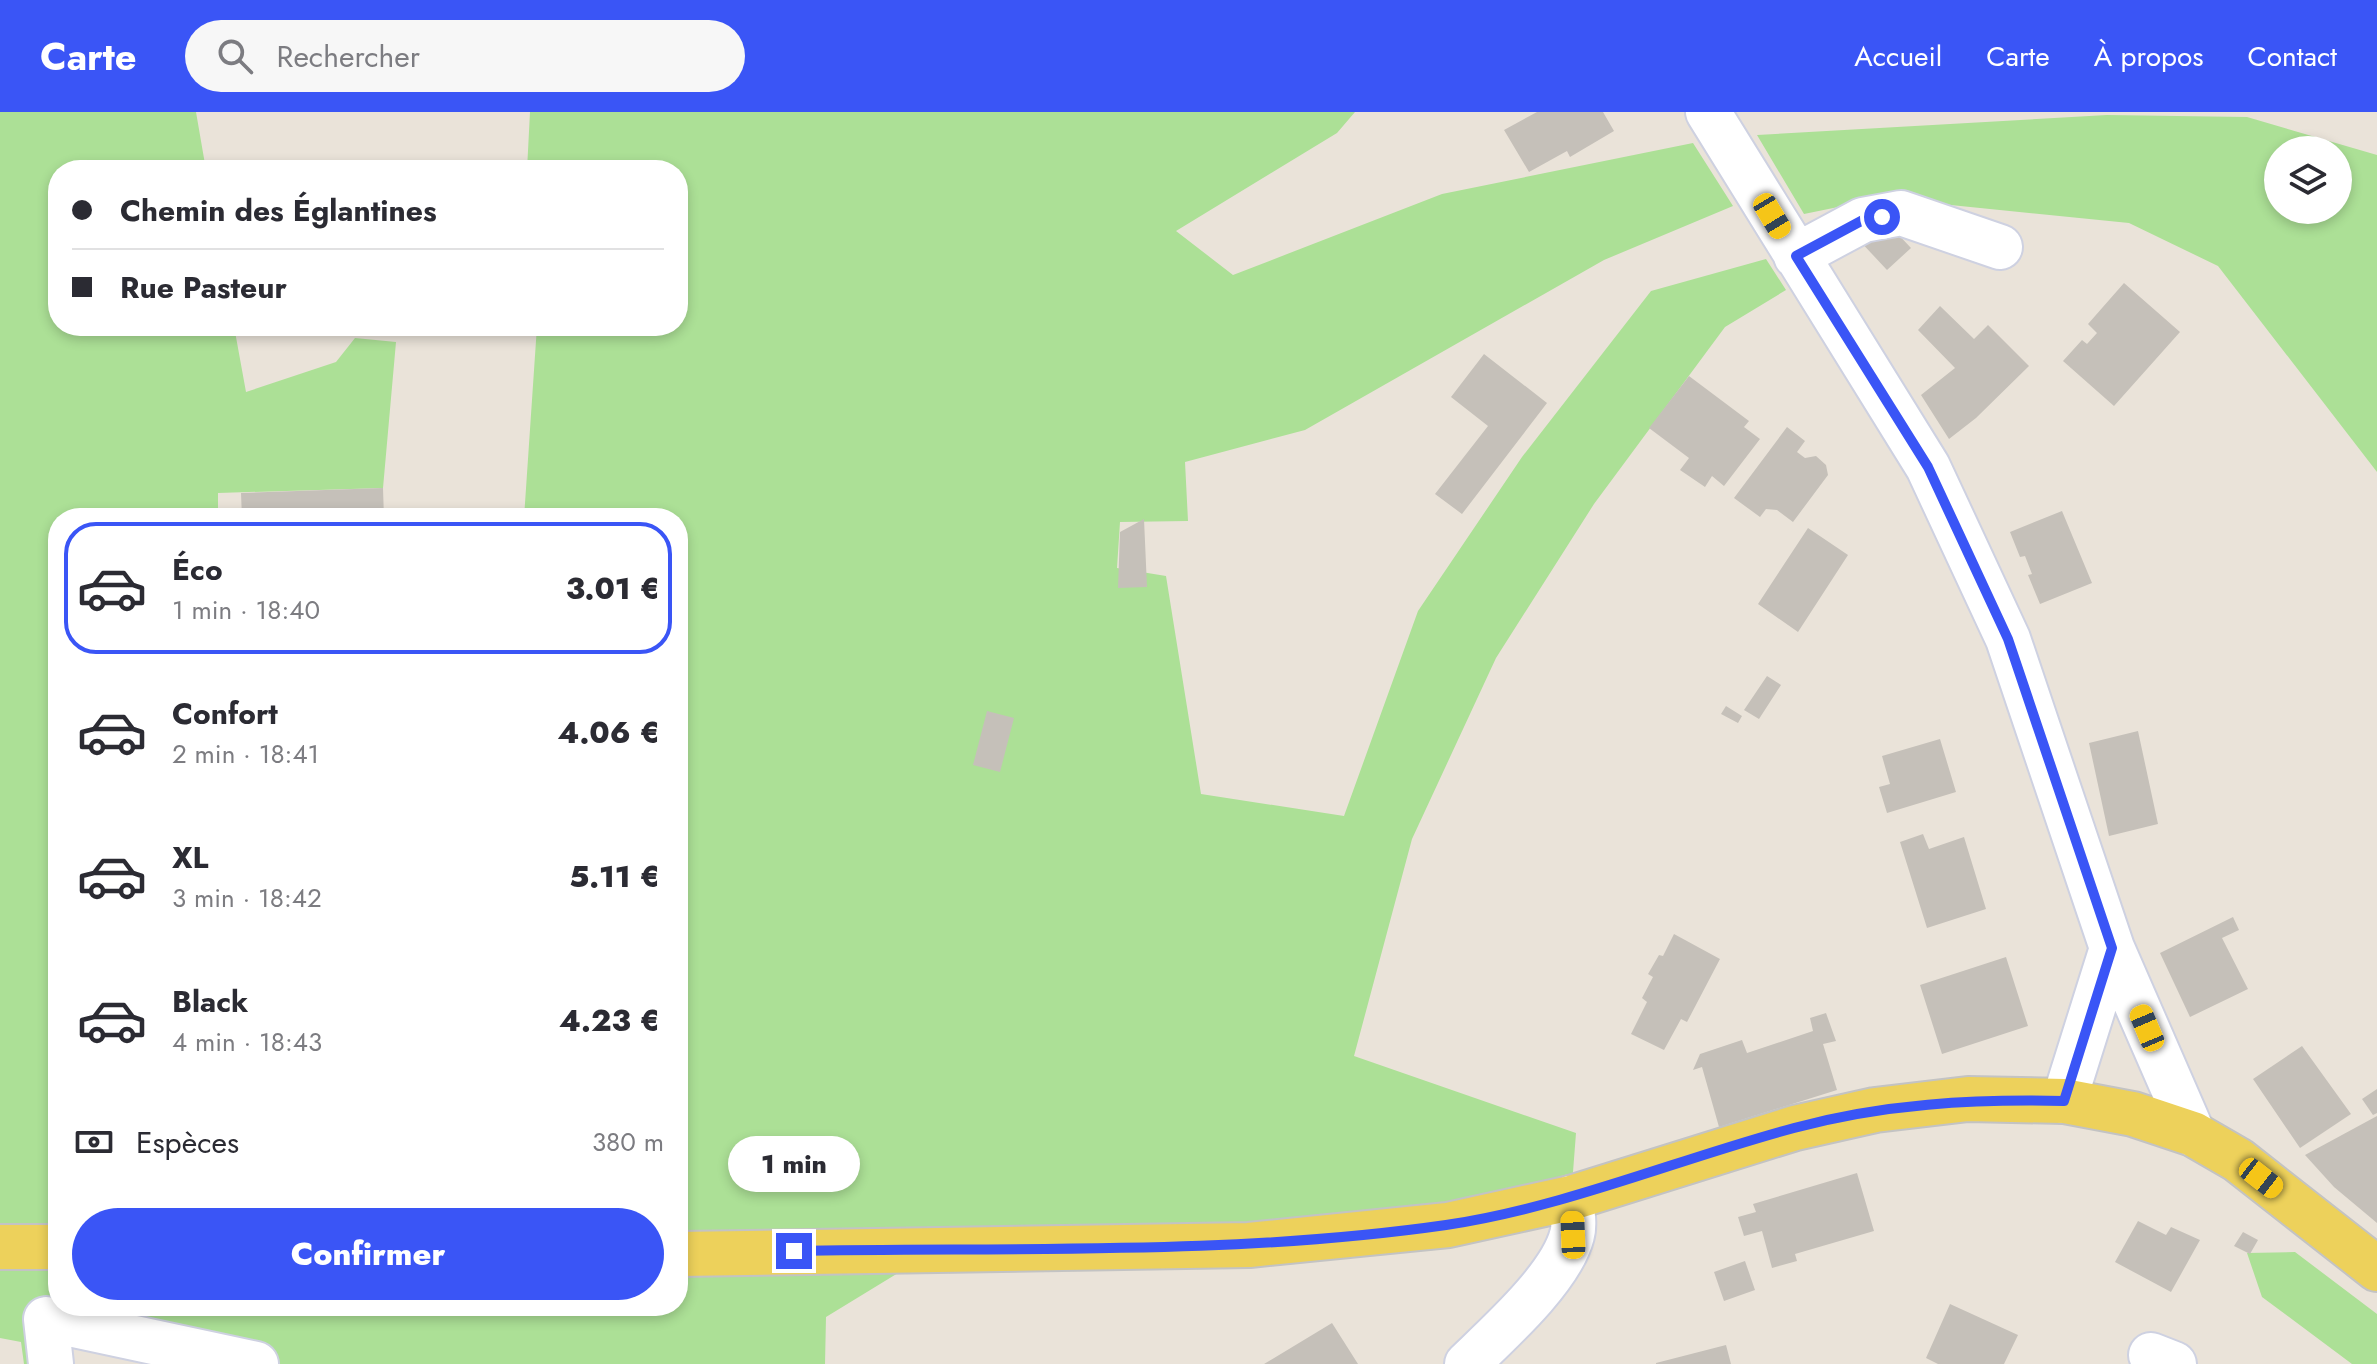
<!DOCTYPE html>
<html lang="fr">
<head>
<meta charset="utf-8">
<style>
  body { margin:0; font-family:Jost,sans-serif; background:#f7f7f7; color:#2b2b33; height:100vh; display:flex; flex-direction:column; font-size:30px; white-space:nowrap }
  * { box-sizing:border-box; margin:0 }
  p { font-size:26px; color:#7c7c81 }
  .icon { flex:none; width:44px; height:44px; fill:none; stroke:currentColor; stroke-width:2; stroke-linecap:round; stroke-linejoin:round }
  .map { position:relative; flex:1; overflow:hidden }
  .details { position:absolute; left:48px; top:396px; width:640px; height:808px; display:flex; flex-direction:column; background:#fff; border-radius:32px; box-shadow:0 4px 12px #0003 }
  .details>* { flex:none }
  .banner { position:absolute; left:48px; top:48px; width:640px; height:176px; border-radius:32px; box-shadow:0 4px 12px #0003; display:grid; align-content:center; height:176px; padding:0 24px; background:#fff }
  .controls { position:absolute; left:2264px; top:24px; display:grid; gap:16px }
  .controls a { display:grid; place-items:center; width:88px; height:88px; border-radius:50%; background:#fff; box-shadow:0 4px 12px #0003; font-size:40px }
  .end { position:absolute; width:36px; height:36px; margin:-18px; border:10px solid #3a55f6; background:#fff; box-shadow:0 0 0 4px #fff }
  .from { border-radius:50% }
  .bubble { position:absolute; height:56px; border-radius:28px; background:#fff; box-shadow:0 4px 12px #0003; font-size:26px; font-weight:800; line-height:56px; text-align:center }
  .car { position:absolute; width:24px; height:48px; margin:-24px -12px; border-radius:10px; box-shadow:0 0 6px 2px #0007; background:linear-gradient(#f5c518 24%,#345 0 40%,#f5c518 0 76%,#345 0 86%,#f5c518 0) }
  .banner b { display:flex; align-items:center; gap:28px; height:76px; font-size:30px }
  .banner b+b { border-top:2px solid #e1e1e2 }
  .banner i { width:20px; height:20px; background:#2b2b33 }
  ul { padding:14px 0 0; list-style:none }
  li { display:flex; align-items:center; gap:24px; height:132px; margin:0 16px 12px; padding:0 8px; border:4px solid transparent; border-radius:32px }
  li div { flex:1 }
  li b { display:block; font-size:30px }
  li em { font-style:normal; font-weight:800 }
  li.active { border-color:#3a55f6 }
  li>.icon { width:72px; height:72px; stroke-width:1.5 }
  .pay { display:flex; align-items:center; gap:20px; height:88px; padding:0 24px; font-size:30px }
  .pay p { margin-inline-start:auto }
  .cta { display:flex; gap:16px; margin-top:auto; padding:16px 24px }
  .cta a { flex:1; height:92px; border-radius:48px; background:#3a55f6; color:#fff; font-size:32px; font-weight:800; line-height:92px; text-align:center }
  header { display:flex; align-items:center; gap:48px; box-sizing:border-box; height:112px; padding:0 40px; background:#3a55f6; color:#fff }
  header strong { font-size:38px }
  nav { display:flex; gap:44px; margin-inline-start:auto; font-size:28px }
  .search { width:560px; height:72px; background:#f7f7f7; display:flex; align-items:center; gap:20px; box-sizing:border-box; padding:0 28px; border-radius:44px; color:#7c7c81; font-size:30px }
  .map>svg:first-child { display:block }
  .green { fill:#ace096; fill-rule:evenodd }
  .building { fill:#c5c0b9 }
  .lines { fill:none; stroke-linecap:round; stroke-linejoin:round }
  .minor-casing { stroke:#ced1e1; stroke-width:48 }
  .major-casing { stroke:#c3c3c3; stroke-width:48 }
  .minor { stroke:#fff; stroke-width:44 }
  .major { stroke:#edd15b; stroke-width:44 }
  .route { stroke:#3a55f6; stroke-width:10 }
</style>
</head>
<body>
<header>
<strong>Carte</strong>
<div class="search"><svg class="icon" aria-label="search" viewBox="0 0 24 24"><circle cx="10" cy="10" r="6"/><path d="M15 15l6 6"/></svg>Rechercher</div>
<nav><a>Accueil</a><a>Carte</a><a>À propos</a><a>Contact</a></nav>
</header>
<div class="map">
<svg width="2377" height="1252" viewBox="0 0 2377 1252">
  <rect width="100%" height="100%" fill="#eae3d9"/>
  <!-- green -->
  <path class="green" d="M0 0H196L206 58H58V214H234L246 280 336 250 355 226 396 230 383 376 218 381V406H58V1194H678V406H524L537 214H678V58H527L530 0H1355L1337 21 1176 119 1233 163 1442 82 1693 31 1733 94 1604 148 1305 318 1185 350 1188 409 1120 410 1117 456 1166 464 1201 682 1344 704 1418 499 1522 345 1651 179 1766 147 1786 178 1725 215 1594 392 1496 546 1412 727 1354 944 1576 1021 1571 1086 939 1136 826 1205 825 1252H256L47 1207 51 1252H24L21 1230 0 1226Z
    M2107 3 2247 5 2377 43V360L2218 154 2129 111 1882 86 1804 102 1757 23ZM2278 38H2338V98H2278Z
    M2295 1140 2377 1202V1252H2352L2262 1185 2247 1141Z"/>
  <!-- building -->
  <path class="building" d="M1537 0H1603L1614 19 1570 45 1567 39 1529 60 1504 18Z
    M1894 118 1911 136 1887 158 1857 126Z
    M2124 171 2180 220 2114 294 2063 249 2082 228 2087 232 2097 221 2088 212Z
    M1940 194 1974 227 1988 213 2029 254 1976 306 1949 327 1921 283 1955 256 1918 218Z
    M1484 242 1547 291 1462 402 1435 382 1488 314 1451 285Z
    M1689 264 1749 309 1744 315 1760 327 1724 374 1712 364 1705 375 1680 358 1689 346 1649 316Z
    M1787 315 1805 329 1797 340 1805 346 1816 344 1826 353 1828 363 1793 410 1777 398 1766 397 1760 405 1734 386Z
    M383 376 384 406H242L241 381Z
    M2062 399 2092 471 2040 492 2028 463 2032 462 2025 444 2020 445 2010 420Z
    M1144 407 1147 475 1118 476 1120 420Z
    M1808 416 1848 443 1798 520 1758 492Z
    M1767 564 1781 573 1759 607 1744 598Z
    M1726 594 1742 604 1738 611 1721 602Z
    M987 599 1014 606 1000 660 973 653Z
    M2138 619 2158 712 2109 724 2089 631Z
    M1940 627 1956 680 1887 701 1879 675 1890 672 1882 644Z
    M1923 722 1929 737 1964 725 1986 797 1927 816 1900 730Z
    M2233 805 2239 818 2222 826 2248 877 2190 905 2160 841Z
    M1674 822 1720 847 1687 910 1681 907 1664 938 1631 922 1647 890 1642 886 1653 865 1648 862 1659 843 1663 844Z
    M2006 845 2028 914 1942 942 1920 873Z
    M1826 901 1836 929 1823 932 1837 978 1719 1015 1702 955 1693 958 1700 942 1742 928 1747 941 1813 919 1810 906Z
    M2302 934 2351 1002 2300 1036 2253 967Z
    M2377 977V1001L2373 1003 2362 987Z
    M2377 1004V1111L2334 1075 2305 1043Z
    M1857 1061 1874 1119 1795 1142 1797 1149 1772 1156 1762 1119 1744 1124 1738 1105 1756 1100 1753 1092Z
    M2138 1109 2166 1123 2171 1115 2200 1128 2171 1180 2115 1150Z
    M2243 1120 2258 1128 2250 1142 2234 1134Z
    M1745 1149 1755 1178 1724 1189 1714 1160Z
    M1950 1192 2018 1223 2004 1252H1938L1926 1246Z
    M1332 1211 1358 1252H1264Z
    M1726 1233 1731 1252H1656V1251Z"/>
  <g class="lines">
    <!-- minor casing -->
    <g class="minor-casing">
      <path id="minor" d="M1708 0 1928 355 2008 527 2112 836 2193 1022
        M1796 144 1863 108 1901 101 2000 135
        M2064 989 2112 836
        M2151 1243 2174 1252
        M51 1252 46 1207 256 1252
        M1467 1252C1498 1222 1561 1166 1572 1123 1575 1113 1572 1097 1571 1086"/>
    </g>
    <!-- major casing -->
    <g class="major-casing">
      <path id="major" d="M0 1135H58
        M678 1142 1249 1133 1448 1113 1571 1086 1795 1016 1875 998 1968 987 2064 989 2133 1002 2193 1022 2238 1048 2377 1157"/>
    </g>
    <!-- minor -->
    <use href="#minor" class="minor"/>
    <!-- major -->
    <use href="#major" class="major"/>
  </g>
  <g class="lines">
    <!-- route -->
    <path class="route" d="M794 1139C1011 1135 1230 1144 1446 1113 1566 1095 1678 1047 1794 1016 1883 992 1972 987 2064 989L2112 836 2008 527 1928 355 1796 144 1863 108 1882 105"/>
  </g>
</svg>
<div class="controls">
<a><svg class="icon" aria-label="layers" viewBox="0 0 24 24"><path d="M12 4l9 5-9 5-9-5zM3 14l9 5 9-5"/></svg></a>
</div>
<i class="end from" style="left:1882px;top:105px"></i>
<i class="end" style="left:794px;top:1139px"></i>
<div class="bubble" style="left:728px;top:1024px;width:132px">1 min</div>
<i class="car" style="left:1772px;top:104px;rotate:149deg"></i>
<i class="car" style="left:2147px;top:916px;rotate:337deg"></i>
<i class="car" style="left:2261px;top:1066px;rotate:128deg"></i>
<i class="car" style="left:1573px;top:1123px;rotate:358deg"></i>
<div class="banner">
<b><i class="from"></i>Chemin des Églantines</b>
<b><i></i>Rue Pasteur</b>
</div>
<section class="details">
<ul>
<li class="active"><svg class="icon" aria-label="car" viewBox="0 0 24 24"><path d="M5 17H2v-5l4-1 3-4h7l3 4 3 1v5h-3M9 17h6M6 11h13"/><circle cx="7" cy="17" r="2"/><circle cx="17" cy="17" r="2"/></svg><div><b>Éco</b><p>1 min · 18:40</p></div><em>3.01 €</em></li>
<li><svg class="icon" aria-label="car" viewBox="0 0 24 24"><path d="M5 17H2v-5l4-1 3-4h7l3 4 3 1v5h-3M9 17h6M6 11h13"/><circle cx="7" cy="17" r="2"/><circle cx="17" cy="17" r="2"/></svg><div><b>Confort</b><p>2 min · 18:41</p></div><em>4.06 €</em></li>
<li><svg class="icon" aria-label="car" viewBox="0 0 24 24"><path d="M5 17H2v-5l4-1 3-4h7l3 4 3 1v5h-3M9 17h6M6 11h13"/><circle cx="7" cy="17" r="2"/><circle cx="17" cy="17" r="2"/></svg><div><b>XL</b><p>3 min · 18:42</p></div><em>5.11 €</em></li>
<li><svg class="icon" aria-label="car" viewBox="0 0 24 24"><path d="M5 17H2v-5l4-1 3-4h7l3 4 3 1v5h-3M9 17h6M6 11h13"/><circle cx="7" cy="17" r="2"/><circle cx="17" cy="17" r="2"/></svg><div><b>Black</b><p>4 min · 18:43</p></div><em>4.23 €</em></li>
</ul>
<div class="pay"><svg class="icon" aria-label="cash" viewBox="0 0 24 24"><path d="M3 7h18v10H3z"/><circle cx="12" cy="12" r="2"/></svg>Espèces<p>380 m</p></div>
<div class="cta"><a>Confirmer</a></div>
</section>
</div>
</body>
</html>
